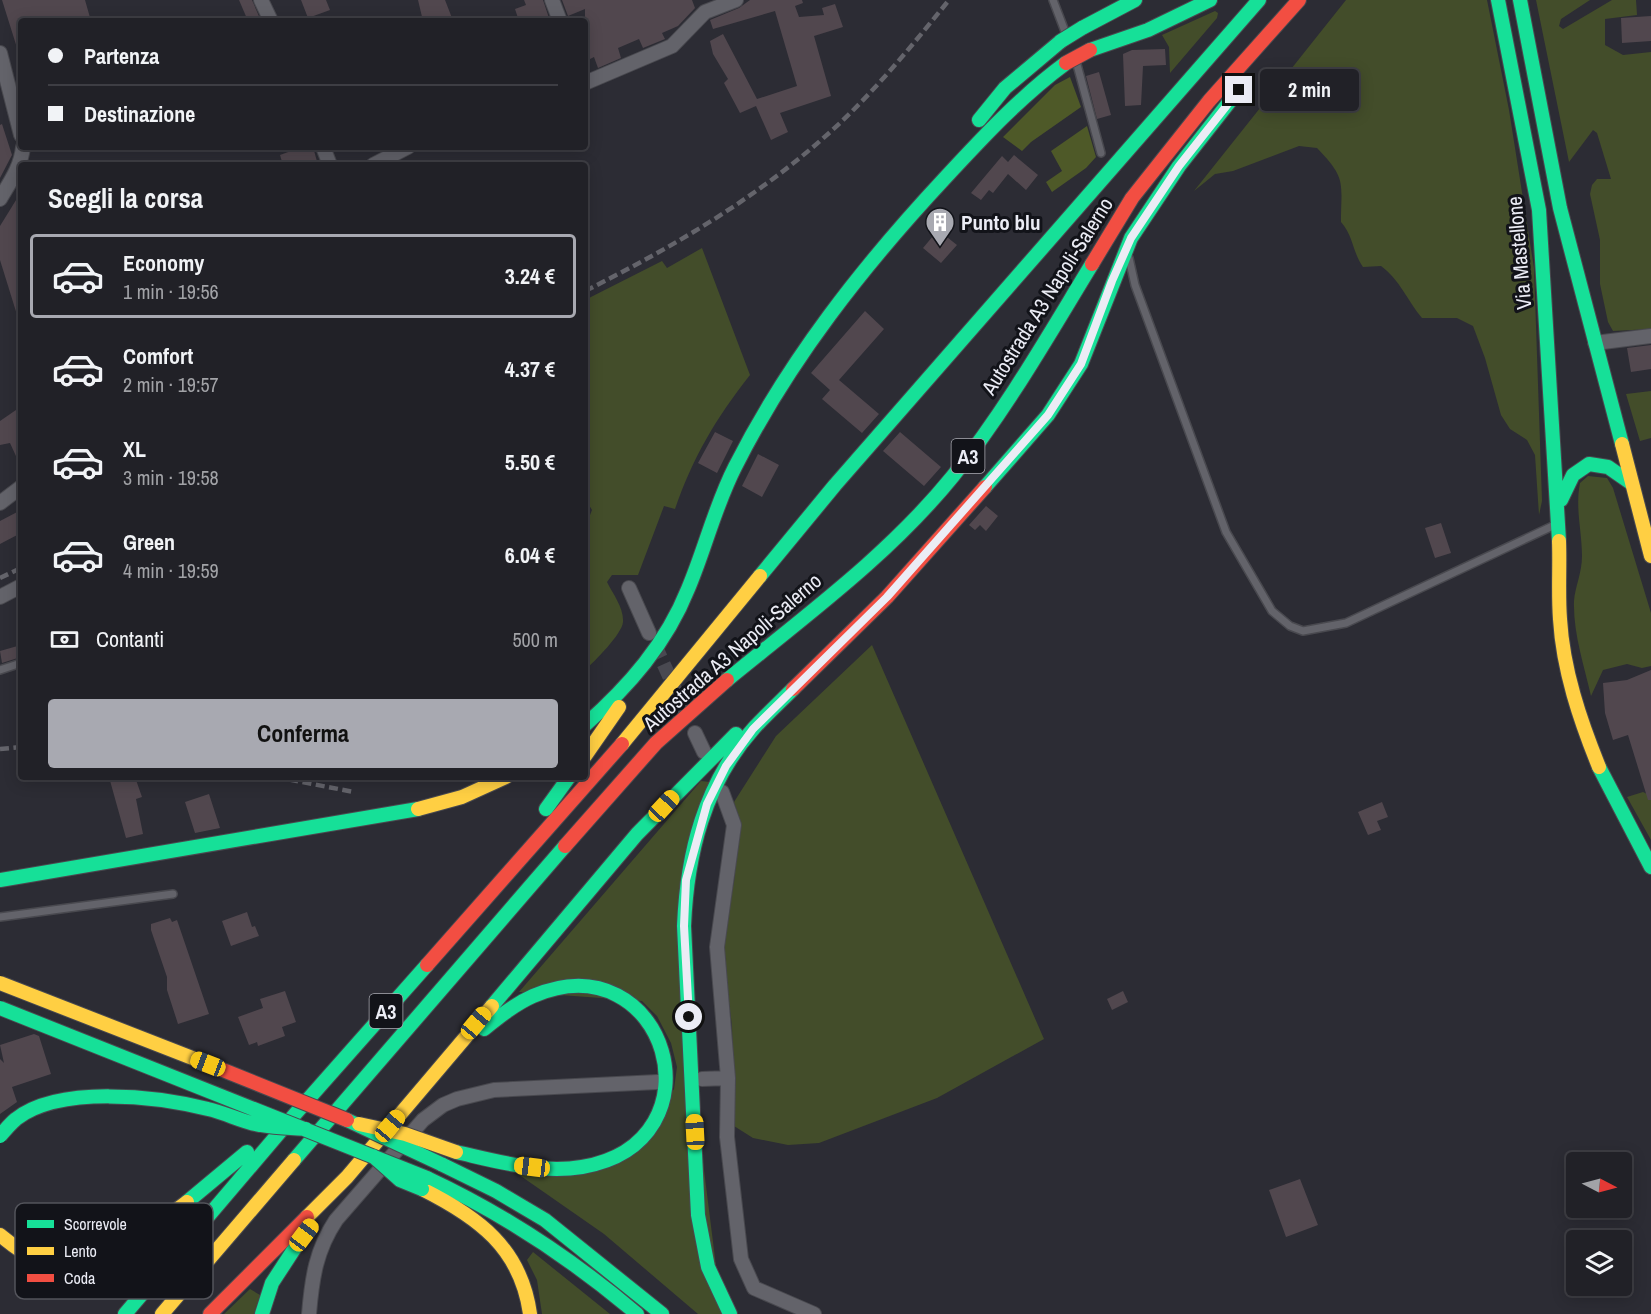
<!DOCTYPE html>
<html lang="it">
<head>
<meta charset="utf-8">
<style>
  body { margin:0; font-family:"Archivo Narrow",sans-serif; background:#29292f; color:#f1f3f6; height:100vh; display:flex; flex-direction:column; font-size:22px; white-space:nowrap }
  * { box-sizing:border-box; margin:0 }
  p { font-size:20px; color:#a2a3a7 }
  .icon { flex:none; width:33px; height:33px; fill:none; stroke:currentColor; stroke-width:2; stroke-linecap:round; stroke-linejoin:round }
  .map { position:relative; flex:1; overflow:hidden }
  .panel { position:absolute; left:18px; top:162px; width:570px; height:618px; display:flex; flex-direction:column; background:#212127; border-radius:6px; box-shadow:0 3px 15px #0003,0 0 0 2px #3e3e44 }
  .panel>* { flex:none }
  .hud { position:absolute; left:18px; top:18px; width:570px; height:132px; border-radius:6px; box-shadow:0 3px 15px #0003,0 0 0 2px #3e3e44; display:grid; align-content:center; height:132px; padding:0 30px; background:#212127 }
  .needle { width:39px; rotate:96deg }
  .tools { position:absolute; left:1566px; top:1152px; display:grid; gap:12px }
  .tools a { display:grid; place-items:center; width:66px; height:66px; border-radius:6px; background:#212127; box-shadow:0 3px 15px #0003,0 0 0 2px #3e3e44; font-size:30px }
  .end { position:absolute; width:27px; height:27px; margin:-14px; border:8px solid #ebecf5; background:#111; box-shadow:0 0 0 3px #111 }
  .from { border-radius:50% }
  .bubble { position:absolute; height:42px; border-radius:6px; background:#212127; box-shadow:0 3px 15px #0003,0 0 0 2px #3e3e44; font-size:20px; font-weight:700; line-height:42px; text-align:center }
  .car { position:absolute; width:18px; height:36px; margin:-18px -9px; border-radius:8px; box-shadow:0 0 4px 2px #0007; background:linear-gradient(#f5c518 24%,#345 0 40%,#f5c518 0 76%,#345 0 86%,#f5c518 0) }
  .hud b { display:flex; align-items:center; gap:21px; height:57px; font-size:22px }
  .hud b+b { border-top:2px solid #3e3e44 }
  .hud i { width:15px; height:15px; background:#f1f3f6 }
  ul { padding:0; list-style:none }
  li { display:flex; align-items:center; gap:18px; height:84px; margin:0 12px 9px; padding:0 18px; border:3px solid transparent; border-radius:6px }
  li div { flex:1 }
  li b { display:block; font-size:22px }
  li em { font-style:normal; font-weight:700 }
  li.on { border-color:#a8a9b1 }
  li>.icon { width:54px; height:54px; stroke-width:1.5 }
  h2 { padding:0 30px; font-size:27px; line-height:72px }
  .pay { display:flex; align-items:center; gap:15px; height:66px; padding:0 30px; font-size:22px }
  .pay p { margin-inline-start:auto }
  .button { display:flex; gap:12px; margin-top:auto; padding:12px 30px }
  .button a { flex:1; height:69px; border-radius:6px; background:#a8a9b1; color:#111; font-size:24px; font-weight:700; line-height:69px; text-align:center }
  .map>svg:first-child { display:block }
  .green { fill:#434d2a }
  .forest { fill:#4e5928 }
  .building { fill:#51474e }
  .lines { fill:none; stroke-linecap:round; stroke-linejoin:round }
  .street-tunnel { stroke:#494951; stroke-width:14; stroke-dasharray:14 7; stroke-linecap:butt }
  .lane-casing { stroke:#49494f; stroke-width:10 }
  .street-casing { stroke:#49494f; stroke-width:16 }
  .fast-casing { stroke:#49494f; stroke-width:16 }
  .slow-casing { stroke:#49494f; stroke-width:16 }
  .jam-casing { stroke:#49494f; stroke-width:16 }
  .lane { stroke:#63636a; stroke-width:7 }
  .street { stroke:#63636a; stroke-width:14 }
  .fast { stroke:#16e098; stroke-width:14 }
  .slow { stroke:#ffcf43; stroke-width:14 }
  .jam { stroke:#f24e42; stroke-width:14 }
  .rail { stroke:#64646b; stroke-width:4.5; stroke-dasharray:9 4.5; stroke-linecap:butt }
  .fast-bridge-casing { stroke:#49494f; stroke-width:16; stroke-linecap:butt }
  .slow-bridge-casing { stroke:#49494f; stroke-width:16; stroke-linecap:butt }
  .jam-bridge-casing { stroke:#49494f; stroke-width:16; stroke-linecap:butt }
  .fast-bridge { stroke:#16e098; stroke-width:14 }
  .slow-bridge { stroke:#ffcf43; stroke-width:14 }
  .jam-bridge { stroke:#f24e42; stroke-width:14 }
  .route { stroke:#ebecf5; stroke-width:8 }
  .labels { text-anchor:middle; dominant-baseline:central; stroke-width:6; stroke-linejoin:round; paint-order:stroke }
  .shield { fill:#121319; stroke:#aaabb3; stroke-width:1.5 }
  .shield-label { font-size:20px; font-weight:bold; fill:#ebecf5 }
  .poi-label { font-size:21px; font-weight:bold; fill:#ebecf5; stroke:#121319; text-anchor:start }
  .street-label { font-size:21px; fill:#ebecf5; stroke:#121319 }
  .key { fill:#121319; stroke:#53545b; stroke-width:1.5 }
  .key-label { font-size:16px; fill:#ebecf5 }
</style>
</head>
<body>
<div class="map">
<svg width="1651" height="1314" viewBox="0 0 1651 1314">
  <rect width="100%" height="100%" fill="#2c2c34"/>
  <!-- green -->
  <path class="green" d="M1346 0H1487L1509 110 1534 268 1542 501 1539 515 1535 455 1527 440 1510 429 1501 415 1485 358 1473 326 1457 318H1422C1407 300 1400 280 1381 266L1363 267C1352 251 1354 237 1341 222 1341 182 1347 179 1317 148L1299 146 1233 171 1215 174 1194 191Z
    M1536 0H1590L1561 19 1559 26 1563 29 1612 0H1636L1637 15 1605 19V45L1623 55 1651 52V329L1613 331 1608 322 1600 284V240L1590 194 1592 185 1597 179H1611L1597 133 1593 130 1569 162Z
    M1215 11 1218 13 1217 18 1170 73 1169 47 1162 35Z
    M702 248 750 375C716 418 693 457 675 509L664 506 638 575H612L607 582C613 594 624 608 623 622 622 634 595 661 585 670V528L592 510 589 505 590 488 585 474V300L662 261 667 268Z
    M1651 391V438L1640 441 1626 394Z
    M1588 476 1607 478 1613 488 1651 613V666L1642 668 1627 664 1603 670 1591 696C1584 665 1573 633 1574 601 1575 587 1582 573 1582 556 1582 531 1575 508 1580 483Z
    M872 645 1044 1039 937 1098 819 1143 788 1145 753 1138 734 1126 732 1026 721 940 734 882 740 820 734 802 776 736Z
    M701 781 710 782 690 835 684 1010 722 1314H698L604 1234 515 1172 609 1167 674 1089 677 1067 671 1043 657 1016 642 1001 519 992Z
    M1643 792 1651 796V840L1627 797Z
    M533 1252 610 1314H542L537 1280 527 1260Z
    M250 1289 260 1295 254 1314H224Z"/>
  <!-- forest -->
  <path class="forest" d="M1070 77 1081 107 1031 142 1022 151 1003 137 1055 85Z
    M1087 126 1096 157 1086 168 1052 192 1046 182 1062 171 1051 151Z"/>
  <!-- building -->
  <path class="building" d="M2 0H85L91 21H21V51H18Z
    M239 0H252L261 21H248Z
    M301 0H326L330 10 308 18Z
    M418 0H445L452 18 423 21Z
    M524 0H543L550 21H519L515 9 526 5Z
    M562 0H692L695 8 678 26 662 33 665 39 643 48 639 39 618 48 621 58 598 68 594 57 588 60 585 53V9L568 16Z
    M750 0H802L803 3 795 6 799 17 824 15 822 8 835 4 843 27 814 36 831 96 780 113 788 132 771 140 756 106 740 113 724 83 728 79 713 54 710 41 723 34 757 99 797 86 775 11 713 29 710 20 739 8Z
    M1651 16V41L1622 43 1621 18Z
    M1165 49 1166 65 1143 66 1141 105 1125 106 1123 54 1132 50Z
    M1099 72 1111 115 1097 119 1086 76Z
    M2 124 12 155 0 178V125Z
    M302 147H313L318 165H283L280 155Z
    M1014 155 1038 175 1026 190 1008 174 993 193 989 190 981 200 971 193 1002 156 1008 162Z
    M21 192V318H18L0 260V226Z
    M938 230 957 245 941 263 923 248Z
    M865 311 884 329 839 380 879 414 862 433 822 399 830 390 811 373Z
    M1651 345V369L1631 372 1627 348Z
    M16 410 21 422V467L10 443 0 445V421Z
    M715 432 733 441 717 473 698 463Z
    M900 432 941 467 924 486 883 451Z
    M758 454 779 465 762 497 742 486Z
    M986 506 998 516 986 531 980 525 975 530 969 525Z
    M21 510V533L0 544V521Z
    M1441 523 1451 553 1435 558 1425 528Z
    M21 645V657L2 663 0 651Z
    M1651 670V800H1648L1628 735 1613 740 1605 713 1603 683 1627 680Z
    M109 777H135L142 797 136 799 143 834 126 838Z
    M209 794 220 828 195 833 185 802Z
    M1382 802 1388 817 1377 821 1381 830 1368 835 1358 812Z
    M247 912 252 927 255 926 259 936 231 946 222 921Z
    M170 918 172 922 177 920 209 1014 178 1024 167 990V977L151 930V924Z
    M285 991 296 1022 282 1027 285 1036 258 1046 257 1042 249 1045 238 1017 263 1008 260 999Z
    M1123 991 1128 1002 1112 1010 1107 999Z
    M34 1034 39 1036 51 1074 12 1087 17 1102 0 1114V1059L4 1063 0 1045Z
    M1300 1179 1318 1225 1286 1237 1269 1190Z"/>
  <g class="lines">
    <!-- street-tunnel -->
    <path class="street-tunnel" d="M655 645 689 720"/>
    <!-- lane casing -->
    <g class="lane-casing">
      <path id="lane" d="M1053 0 1066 34
        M1076 61 1101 153
        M1129 258 1135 285 1226 532 1272 611 1290 626 1303 631 1346 623 1557 524
        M0 670 21 663
        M0 917 173 894"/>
    </g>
    <!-- street casing -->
    <g class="street-casing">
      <path id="street" d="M261 0 271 21
        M552 0 560 21
        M0 53 21 135
        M585 83 672 46 705 12 736 0
        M323 147 330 165
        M373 165 408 147
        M0 199C10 182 21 167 23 147
        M1595 343 1651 336
        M0 503 21 487
        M629 588 649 633
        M0 597 21 586
        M695 733 704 752
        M722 792 734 825 717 947 728 1078 727 1137 741 1259 754 1288 814 1314
        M702 1079 728 1078
        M309 1314C312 1278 316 1250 336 1220L423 1120 443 1105 457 1099 494 1090 658 1082"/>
    </g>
    <!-- fast casing -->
    <g class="fast-casing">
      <path id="fast" d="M1498 0 1539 210 1559 541
        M1520 0 1560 208 1622 444
        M1082 28 1135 0
        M1090 50 1148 30 1210 0
        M979 120 1005 88 1061 41
        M985 487 1048 415 1081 364 1131 238 1179 166 1234 96
        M1561 500 1573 475 1589 464 1608 467 1631 483
        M760 576 835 485 1259 0
        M727 680C805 616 889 555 953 476 1006 410 1048 336 1092 264
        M585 725C629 686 666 644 688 589 705 549 715 506 735 467 789 360 863 266 945 178 983 137 1021 96 1066 63
        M1599 767 1651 867
        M546 809 569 777
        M0 880 418 809
        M492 1006 637 834 736 734
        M456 1152C496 1161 540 1174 582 1167 727 1142 666 939 533 996 515 1004 499 1017 484 1029
        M294 1160 565 846
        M441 1164 496 1191 545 1220 662 1314
        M427 1178C504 1214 572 1259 637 1314
        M187 1202 247 1152
        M125 1314 296 1113 427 965
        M262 1314 272 1283 302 1237
        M730 1314 708 1267 698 1215 684 926C687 854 704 784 754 728 766 715 780 702 793 689"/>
    </g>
    <!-- slow casing -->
    <g class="slow-casing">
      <path id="slow" d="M1622 444 1651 556
        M1559 541C1560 567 1558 593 1560 619 1563 670 1580 720 1599 767
        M622 744 760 576
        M585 756 619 707
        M418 809 462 797 506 777
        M422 1189C478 1217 521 1248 530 1314
        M307 1217 347 1177 492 1006
        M0 1235C9 1242 20 1252 31 1256 87 1276 144 1234 187 1202
        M162 1314 294 1160"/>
    </g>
    <!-- jam casing -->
    <g class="jam-casing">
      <path id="jam" d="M1092 264 1132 198 1209 101 1299 0
        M793 689 887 597 985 487
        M565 846 656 743 727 680
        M427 965 622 744
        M210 1314 307 1217"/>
    </g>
    <!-- lane -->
    <use href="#lane" class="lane"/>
    <!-- street -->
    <use href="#street" class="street"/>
    <!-- fast -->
    <use href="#fast" class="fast"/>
    <!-- slow -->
    <use href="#slow" class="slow"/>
    <!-- jam -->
    <use href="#jam" class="jam"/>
    <!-- rail -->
    <path class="rail" d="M585 291C677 245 764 194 840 123 880 85 915 42 949 0
      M0 578 21 568
      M0 749 21 747
      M276 777 354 792"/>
    <!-- fast-bridge casing -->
    <g class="fast-bridge-casing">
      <path id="fast-bridge" d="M1061 41 1082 28
        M0 1008 427 1178
        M347 1120 441 1164
        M0 1136C5 1130 10 1124 16 1119 60 1085 157 1096 208 1109 226 1113 242 1122 260 1125 275 1128 291 1128 306 1129
        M373 1156 400 1180 422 1189"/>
    </g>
    <!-- slow-bridge casing -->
    <g class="slow-bridge-casing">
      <path id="slow-bridge" d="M0 983 218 1068
        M359 1124 405 1134 456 1152"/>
    </g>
    <!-- jam-bridge casing -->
    <g class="jam-bridge-casing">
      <path id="jam-bridge" d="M1066 63 1090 50
        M218 1068 347 1120"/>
    </g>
    <!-- fast-bridge -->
    <use href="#fast-bridge" class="fast-bridge"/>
    <!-- slow-bridge -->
    <use href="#slow-bridge" class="slow-bridge"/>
    <!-- jam-bridge -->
    <use href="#jam-bridge" class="jam-bridge"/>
  </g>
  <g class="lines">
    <!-- route -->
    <path class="route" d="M689 1017 684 926 686 880 707 804 726 766 753 729 887 597 1048 415 1081 364 1112 281 1131 238 1179 166 1239 90"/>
  </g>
  <!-- icons -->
  <defs>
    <g id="building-pin" transform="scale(1.5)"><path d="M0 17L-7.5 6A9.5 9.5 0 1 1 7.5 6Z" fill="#a8a9b1" stroke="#121319"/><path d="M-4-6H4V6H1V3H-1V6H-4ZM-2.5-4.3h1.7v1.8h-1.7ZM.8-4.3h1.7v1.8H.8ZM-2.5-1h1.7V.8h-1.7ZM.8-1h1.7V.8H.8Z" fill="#fff"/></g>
  </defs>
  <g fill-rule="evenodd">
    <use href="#building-pin" x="940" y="222"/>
  </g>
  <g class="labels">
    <!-- shield labels -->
    <g class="shield">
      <rect x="951.5" y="439" width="33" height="34" rx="4.5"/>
      <rect x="369.5" y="994" width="33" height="34" rx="4.5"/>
    </g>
    <g class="shield-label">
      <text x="968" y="456">A3</text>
      <text x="386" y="1011">A3</text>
    </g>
    <!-- poi labels -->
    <g class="poi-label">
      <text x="961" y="222">Punto blu</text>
    </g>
    <!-- street labels -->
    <g class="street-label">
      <text transform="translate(1519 253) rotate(-95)">Via Mastellone</text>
      <text transform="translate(1047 296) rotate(-58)">Autostrada A3 Napoli-Salerno</text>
      <text transform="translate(732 652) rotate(-41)">Autostrada A3 Napoli-Salerno</text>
    </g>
  </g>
  <!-- legend -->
  <rect x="15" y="1203" width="198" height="96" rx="9" class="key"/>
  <rect x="27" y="1220" width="27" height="8" fill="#16e098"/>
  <rect x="27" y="1247" width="27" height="8" fill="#ffcf43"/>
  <rect x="27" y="1274" width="27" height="8" fill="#f24e42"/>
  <g class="key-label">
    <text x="64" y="1230">Scorrevole</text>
    <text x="64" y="1257">Lento</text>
    <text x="64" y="1284">Coda</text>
  </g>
</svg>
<div class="tools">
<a><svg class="needle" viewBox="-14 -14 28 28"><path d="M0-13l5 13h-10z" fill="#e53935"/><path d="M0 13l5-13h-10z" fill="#a2a3a7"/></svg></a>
<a><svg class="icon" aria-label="layers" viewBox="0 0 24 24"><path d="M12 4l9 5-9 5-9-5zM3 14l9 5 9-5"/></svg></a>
</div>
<i class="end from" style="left:689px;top:1017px"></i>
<i class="end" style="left:1239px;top:90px"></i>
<div class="bubble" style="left:1260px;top:69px;width:99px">2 min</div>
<i class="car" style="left:664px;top:806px;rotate:43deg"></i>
<i class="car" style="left:476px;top:1023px;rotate:40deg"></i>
<i class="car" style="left:208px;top:1064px;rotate:291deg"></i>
<i class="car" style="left:390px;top:1126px;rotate:40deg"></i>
<i class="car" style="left:695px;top:1132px;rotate:357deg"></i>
<i class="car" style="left:532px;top:1167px;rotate:277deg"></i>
<i class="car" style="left:304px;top:1235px;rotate:37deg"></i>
<div class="hud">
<b><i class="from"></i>Partenza</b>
<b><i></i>Destinazione</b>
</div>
<section class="panel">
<h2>Scegli la corsa</h2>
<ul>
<li class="on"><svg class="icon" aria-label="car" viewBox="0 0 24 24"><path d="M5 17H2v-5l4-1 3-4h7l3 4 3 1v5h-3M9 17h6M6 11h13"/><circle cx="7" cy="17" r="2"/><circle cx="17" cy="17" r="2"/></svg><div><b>Economy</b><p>1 min · 19:56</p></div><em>3.24 €</em></li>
<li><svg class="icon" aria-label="car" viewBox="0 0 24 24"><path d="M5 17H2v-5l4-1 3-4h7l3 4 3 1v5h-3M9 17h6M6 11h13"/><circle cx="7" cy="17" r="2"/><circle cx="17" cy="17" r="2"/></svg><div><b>Comfort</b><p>2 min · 19:57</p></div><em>4.37 €</em></li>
<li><svg class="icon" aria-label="car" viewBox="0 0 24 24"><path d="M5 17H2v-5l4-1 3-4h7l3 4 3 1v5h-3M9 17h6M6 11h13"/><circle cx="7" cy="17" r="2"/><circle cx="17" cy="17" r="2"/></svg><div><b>XL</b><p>3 min · 19:58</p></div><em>5.50 €</em></li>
<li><svg class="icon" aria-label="car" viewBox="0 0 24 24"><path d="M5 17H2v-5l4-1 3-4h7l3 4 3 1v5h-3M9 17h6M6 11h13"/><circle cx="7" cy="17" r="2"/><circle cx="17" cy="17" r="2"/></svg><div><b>Green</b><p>4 min · 19:59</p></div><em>6.04 €</em></li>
</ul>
<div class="pay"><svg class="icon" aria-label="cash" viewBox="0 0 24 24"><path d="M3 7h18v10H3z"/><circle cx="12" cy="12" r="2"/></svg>Contanti<p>500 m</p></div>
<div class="button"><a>Conferma</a></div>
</section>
</div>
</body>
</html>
